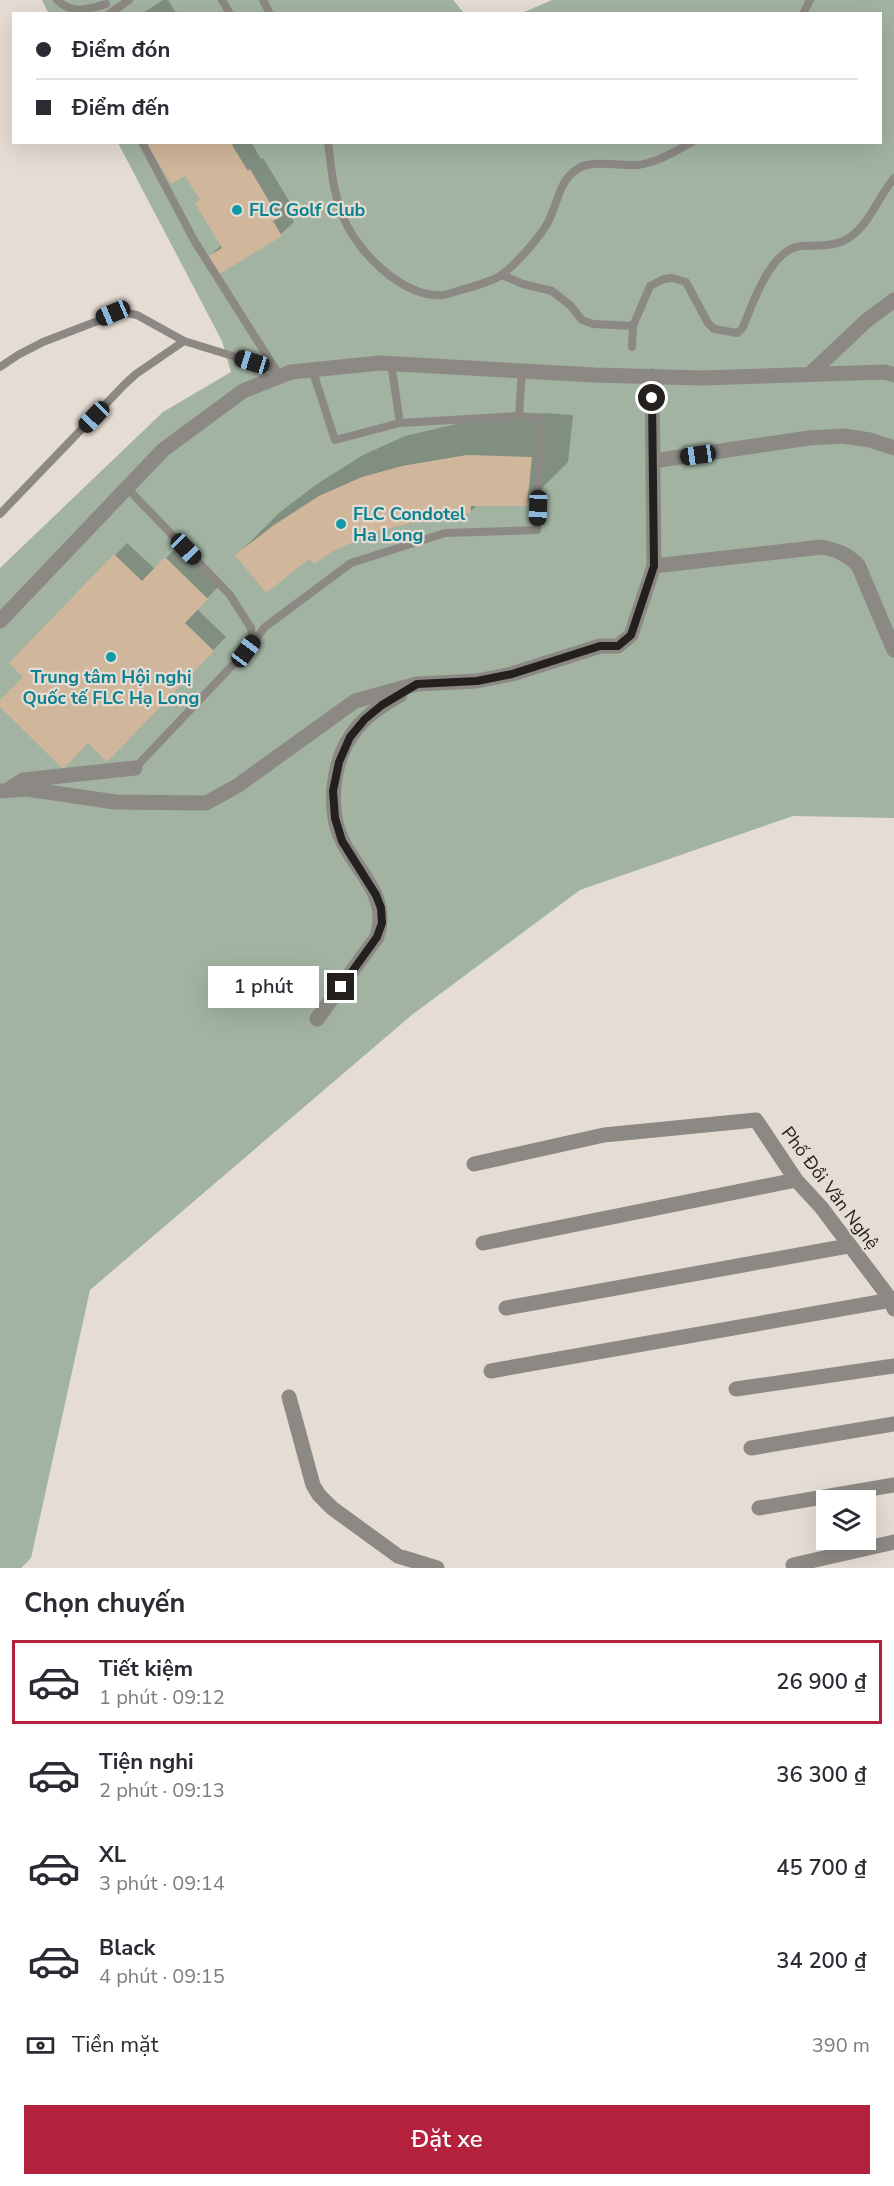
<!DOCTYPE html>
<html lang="vi">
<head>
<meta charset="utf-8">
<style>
  body { margin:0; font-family:"Nunito Sans",sans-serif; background:#f2f2f3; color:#2b2b33; height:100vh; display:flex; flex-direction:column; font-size:22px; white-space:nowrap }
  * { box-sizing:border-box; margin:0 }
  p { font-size:20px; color:#7c7c81 }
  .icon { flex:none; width:33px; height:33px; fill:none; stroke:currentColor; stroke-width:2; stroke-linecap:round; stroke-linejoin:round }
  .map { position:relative; height:1568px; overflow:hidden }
  .details { display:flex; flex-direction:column; background:#fff; flex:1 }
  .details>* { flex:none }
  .hud { position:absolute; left:12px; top:12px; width:870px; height:132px; border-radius:0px; box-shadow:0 6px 24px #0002; display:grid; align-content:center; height:132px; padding:0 24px; background:#fff }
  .fabs { position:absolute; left:816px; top:1490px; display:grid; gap:12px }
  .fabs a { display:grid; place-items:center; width:60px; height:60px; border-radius:0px; background:#fff; box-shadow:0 6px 24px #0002; font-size:30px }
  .end { position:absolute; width:27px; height:27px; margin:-14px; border:8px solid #23201d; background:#fff; box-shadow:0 0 0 3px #fff }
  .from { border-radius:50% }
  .bubble { position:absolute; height:42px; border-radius:0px; background:#fff; box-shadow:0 6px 24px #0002; font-size:20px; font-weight:600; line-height:42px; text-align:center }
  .car { position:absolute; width:18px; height:36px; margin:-18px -9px; border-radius:8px; box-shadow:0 0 4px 2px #0007; background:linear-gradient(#222 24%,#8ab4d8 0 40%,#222 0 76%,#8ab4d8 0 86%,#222 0) }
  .hud b { display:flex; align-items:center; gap:21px; height:57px; font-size:22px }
  .hud b+b { border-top:2px solid #e1e1e2 }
  .hud i { width:15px; height:15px; background:#2b2b33 }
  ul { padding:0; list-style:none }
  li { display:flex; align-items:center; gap:18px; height:84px; margin:0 12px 9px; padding:0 12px; border:3px solid transparent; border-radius:0px }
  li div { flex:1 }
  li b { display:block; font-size:22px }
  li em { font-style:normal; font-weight:600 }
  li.active { border-color:#b3213d }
  li>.icon { width:54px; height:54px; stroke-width:1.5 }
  h2 { padding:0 24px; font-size:27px; line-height:72px }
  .pay { display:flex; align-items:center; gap:15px; height:66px; padding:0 24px; font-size:22px }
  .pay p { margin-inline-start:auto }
  .button { display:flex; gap:12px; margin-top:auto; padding:12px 24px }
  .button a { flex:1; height:69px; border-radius:0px; background:#b3213d; color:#fff; font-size:24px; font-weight:600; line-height:69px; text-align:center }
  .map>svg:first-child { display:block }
  .green { fill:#a2b3a2 }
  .shadow { fill:#0003 }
  .building { fill:#d0b69b }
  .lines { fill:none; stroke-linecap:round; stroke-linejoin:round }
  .lane { stroke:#8c8884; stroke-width:8 }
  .street { stroke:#8c8884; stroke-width:15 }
  .route { stroke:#23201d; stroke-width:8 }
  .culture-dot { fill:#0f9aa8; stroke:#e5dcd3; stroke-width:2 }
  .labels { text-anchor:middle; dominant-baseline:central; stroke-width:4.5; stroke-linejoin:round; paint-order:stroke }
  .culture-label { font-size:18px; font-weight:bold; fill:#0d838f; stroke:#e5dcd3; text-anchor:start }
  .street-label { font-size:18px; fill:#23201d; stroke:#e5dcd3 }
</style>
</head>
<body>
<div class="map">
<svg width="894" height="1568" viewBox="0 0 894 1568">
  <rect width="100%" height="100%" fill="#e5dcd3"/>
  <!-- green -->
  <path class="green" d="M42 0H453L464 13 49 14Z
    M552 0H894V818L793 816 580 890 413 1014 90 1290 31 1558 21 1568H0V568L163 412 231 372 222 341 118 143 880 142V14L522 13Z"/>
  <!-- shadow -->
  <path class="shadow" d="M163 0H168L176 13 179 11 181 14H141Z
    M148 142H251L261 159 263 158 291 204 286 208 294 222 281 234 219 272 209 257 222 244 201 199 186 174Z
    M545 413 573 415 568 462 526 504H478L471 511 378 530 309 556 237 555 279 513 317 484 363 455 405 436 486 417Z
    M127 543 155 569 179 545 220 585 197 609 226 637 120 747 88 741 0 705V702L25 677 11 663Z"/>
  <!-- building -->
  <path class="building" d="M146 142H236L232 145 248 171 250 169 279 218 273 221 282 236 218 275 207 257 222 248 195 203 200 200 185 176 171 184Z
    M467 455 532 457 527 506H471V513L412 523 378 531 333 551 314 564 309 559 266 593 235 555 274 525 319 496 362 477 402 466Z
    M114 554 142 581 165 557 208 599 185 623 214 651 107 762 88 743 63 769 0 707V700L23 677 9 663Z"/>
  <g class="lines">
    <!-- lane -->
    <path class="lane" d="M57 0C72 15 88 9 106 4
      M222 0 230 14
      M263 0 270 14
      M109 14 129 0
      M803 14 810 0
      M142 142 195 242 276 370
      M328 142C331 167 333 191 342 214 355 250 402 298 443 295 449 294 455 292 461 290 472 287 494 281 503 274 516 264 544 233 550 218 559 199 559 180 579 168 592 160 622 166 637 165 656 163 676 151 692 142
      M502 275 523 284 552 291 570 305 582 320 593 324 633 326
      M632 347 633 326 650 286 664 279 672 278 686 282 708 323 714 329 737 333 742 329C753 304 770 249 801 246 817 245 837 247 850 237 870 223 879 196 894 178
      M391 363 400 423 519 416
      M0 367 18 355 43 342 121 312 137 315 184 341 275 369
      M312 369 335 440 400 423
      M127 488 230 595 251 628 252 637 246 651 135 768
      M0 514 125 384 136 374 184 341
      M246 651 265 627 351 563 445 533 537 530 540 418 519 416 522 371"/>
    <!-- street -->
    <path class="street" d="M810 374 866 321 894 300
      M653 461 809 438 843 436 870 440 894 448
      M654 566 822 547C837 550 847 554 858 565L894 650
      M0 621 163 450 243 391 291 372 380 363 595 375 702 378 885 372 894 375
      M12 787 23 780 135 768
      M0 791 27 789 115 802 206 803 237 786 355 701 417 684 477 681 512 674 600 646H618L631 635 654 566 652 376
      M317 1019 377 937C390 897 360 875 343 842 327 812 332 764 351 736 363 717 381 706 400 695
      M474 1164 604 1135 756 1120 796 1180 821 1207 891 1300 894 1309
      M483 1243 796 1180
      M506 1308 848 1246
      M491 1371 891 1300
      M736 1389 894 1366
      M289 1397 313 1485 319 1495 332 1508 398 1556 437 1568
      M751 1448 894 1424
      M759 1508 894 1485
      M793 1565 894 1542"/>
  </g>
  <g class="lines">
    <!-- route -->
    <path class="route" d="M341 987 377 937 382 923 381 908 376 895 342 841 335 818 333 791 339 762 350 737 365 719 382 705 417 684 477 681 512 674 600 646H618L631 635 654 566 652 398"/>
  </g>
  <!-- markers -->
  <g class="culture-dot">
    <circle cx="237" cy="210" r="6"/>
    <circle cx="341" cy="524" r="6"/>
    <circle cx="111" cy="657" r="6"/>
  </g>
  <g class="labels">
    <!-- culture labels -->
    <g class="culture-label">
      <text x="249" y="210">FLC Golf Club</text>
      <text x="353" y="514">FLC Condotel<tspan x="353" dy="21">Ha Long</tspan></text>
      <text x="111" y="677" text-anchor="middle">Trung tâm Hội nghị<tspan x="111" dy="21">Quốc tế FLC Hạ Long</tspan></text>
    </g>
    <!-- street labels -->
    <g class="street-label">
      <text transform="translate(830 1188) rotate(53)">Phố Đồi Văn Nghệ</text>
    </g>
  </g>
</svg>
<div class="fabs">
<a><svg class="icon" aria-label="layers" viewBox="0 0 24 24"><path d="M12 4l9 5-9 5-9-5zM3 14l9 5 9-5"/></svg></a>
</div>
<i class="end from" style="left:652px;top:398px"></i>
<i class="end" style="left:341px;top:987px"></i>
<div class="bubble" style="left:208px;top:966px;width:111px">1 phút</div>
<i class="car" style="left:113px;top:313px;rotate:247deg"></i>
<i class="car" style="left:252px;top:362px;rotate:287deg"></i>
<i class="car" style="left:94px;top:417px;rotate:224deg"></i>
<i class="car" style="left:698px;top:455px;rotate:262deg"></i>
<i class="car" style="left:538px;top:508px;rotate:182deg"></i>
<i class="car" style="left:186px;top:549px;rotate:136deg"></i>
<i class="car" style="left:246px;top:651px;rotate:37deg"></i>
<div class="hud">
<b><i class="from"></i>Điểm đón</b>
<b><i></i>Điểm đến</b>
</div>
</div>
<section class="details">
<h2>Chọn chuyến</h2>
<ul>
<li class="active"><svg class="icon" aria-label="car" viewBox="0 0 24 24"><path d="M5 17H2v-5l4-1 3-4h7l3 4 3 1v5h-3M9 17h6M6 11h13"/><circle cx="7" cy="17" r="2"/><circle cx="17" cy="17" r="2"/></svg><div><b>Tiết kiệm</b><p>1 phút · 09:12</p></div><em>26 900 ₫</em></li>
<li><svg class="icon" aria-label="car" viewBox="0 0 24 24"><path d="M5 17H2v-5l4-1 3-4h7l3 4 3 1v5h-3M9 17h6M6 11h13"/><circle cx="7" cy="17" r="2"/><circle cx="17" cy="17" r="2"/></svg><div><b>Tiện nghi</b><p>2 phút · 09:13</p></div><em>36 300 ₫</em></li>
<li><svg class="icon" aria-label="car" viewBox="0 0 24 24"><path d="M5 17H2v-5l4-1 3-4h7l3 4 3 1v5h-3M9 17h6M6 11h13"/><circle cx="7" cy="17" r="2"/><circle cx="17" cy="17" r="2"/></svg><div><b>XL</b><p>3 phút · 09:14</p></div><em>45 700 ₫</em></li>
<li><svg class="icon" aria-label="car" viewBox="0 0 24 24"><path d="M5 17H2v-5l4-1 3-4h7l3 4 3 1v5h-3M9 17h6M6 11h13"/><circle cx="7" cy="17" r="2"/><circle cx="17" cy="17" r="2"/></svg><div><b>Black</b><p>4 phút · 09:15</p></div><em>34 200 ₫</em></li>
</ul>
<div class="pay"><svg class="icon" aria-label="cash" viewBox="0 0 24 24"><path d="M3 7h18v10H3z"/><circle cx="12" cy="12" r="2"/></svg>Tiền mặt<p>390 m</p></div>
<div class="button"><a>Đặt xe</a></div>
</section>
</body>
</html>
